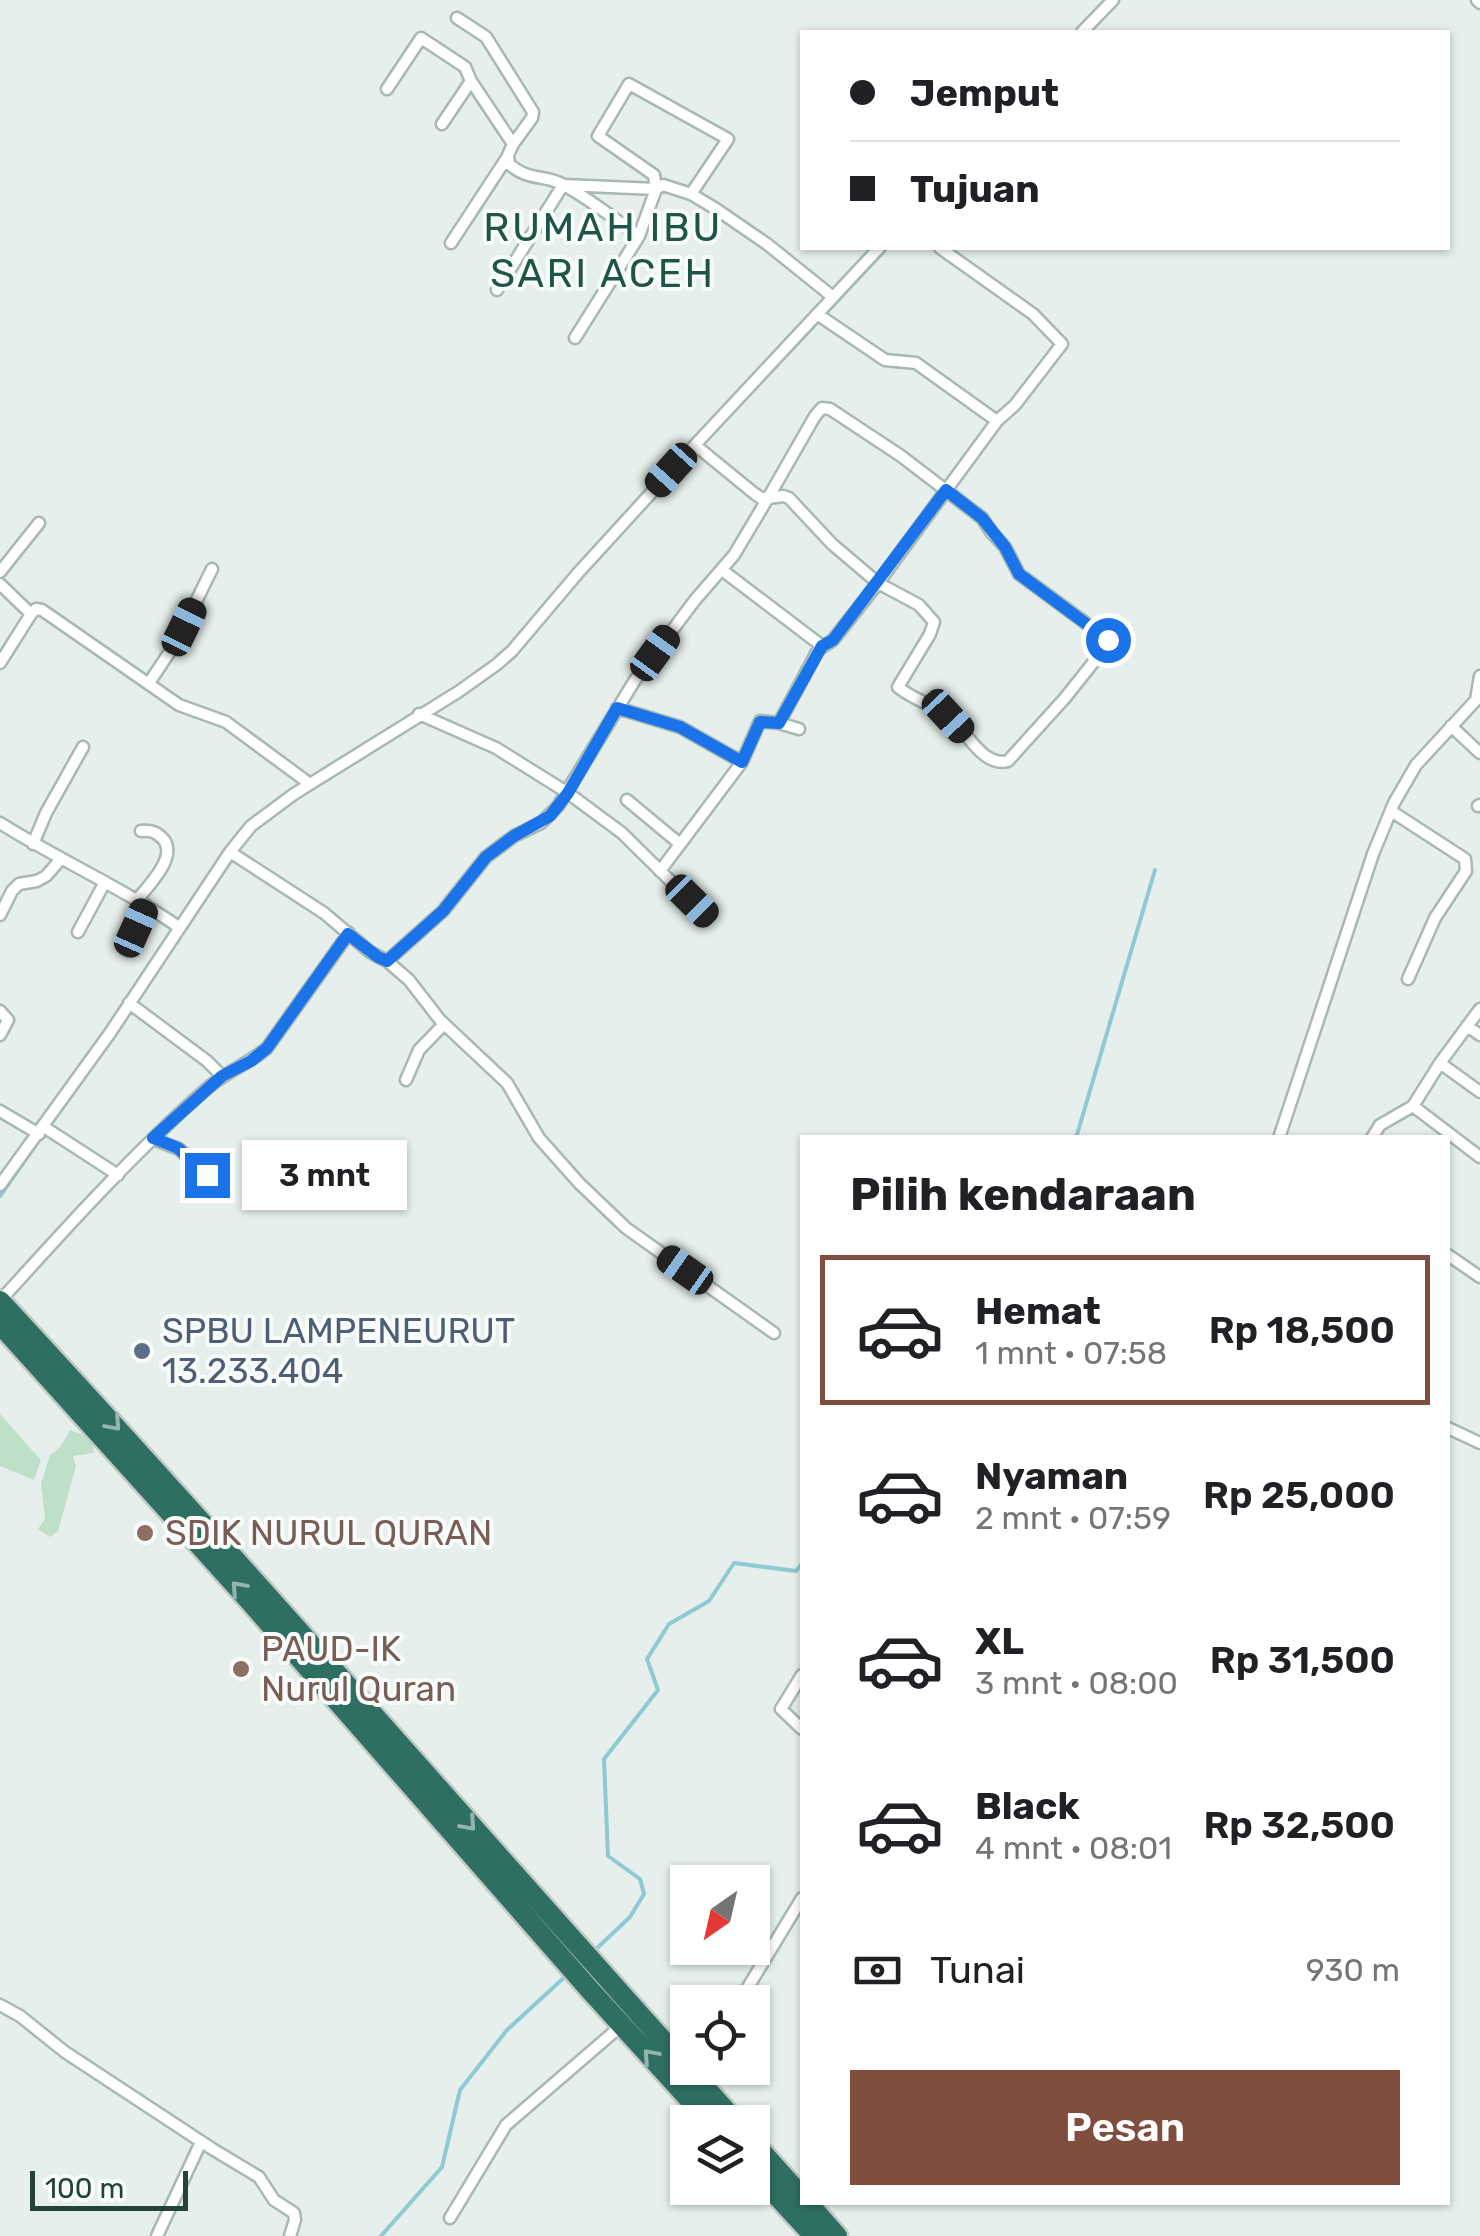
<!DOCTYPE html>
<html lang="id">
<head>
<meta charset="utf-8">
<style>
  body { margin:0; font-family:Rubik,sans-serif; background:#f6f6f6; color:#202124; height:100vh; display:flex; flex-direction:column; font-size:38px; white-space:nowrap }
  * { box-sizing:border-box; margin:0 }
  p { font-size:32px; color:#757577 }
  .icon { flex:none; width:55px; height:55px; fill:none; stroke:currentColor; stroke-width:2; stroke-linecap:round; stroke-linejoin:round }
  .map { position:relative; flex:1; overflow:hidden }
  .details { position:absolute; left:800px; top:1135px; width:650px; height:1070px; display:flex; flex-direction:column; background:#fff; border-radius:0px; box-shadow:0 2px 8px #0004 }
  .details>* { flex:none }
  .top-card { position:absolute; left:800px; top:30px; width:650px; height:220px; border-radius:0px; box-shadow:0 2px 8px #0004; display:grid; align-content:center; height:220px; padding:0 50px; background:#fff }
  .needle { width:65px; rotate:214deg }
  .fabs { position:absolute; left:670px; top:1865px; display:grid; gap:20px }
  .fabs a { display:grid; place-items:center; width:100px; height:100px; border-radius:0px; background:#fff; box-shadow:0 2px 8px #0004; font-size:50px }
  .scale { position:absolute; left:30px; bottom:25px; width:158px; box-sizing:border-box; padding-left:10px; border:5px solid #24423a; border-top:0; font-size:28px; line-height:35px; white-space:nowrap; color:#24423a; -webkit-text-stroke:8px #f7fbf9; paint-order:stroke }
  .end { position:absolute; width:45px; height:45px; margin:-22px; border:12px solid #1a73e8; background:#fff; box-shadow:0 0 0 5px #fff }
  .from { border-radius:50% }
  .bubble { position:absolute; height:70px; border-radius:0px; background:#fff; box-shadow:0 2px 8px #0004; font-size:32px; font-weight:600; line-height:70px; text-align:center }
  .car { position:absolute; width:30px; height:60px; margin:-30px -15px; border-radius:12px; box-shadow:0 0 8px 2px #0007; background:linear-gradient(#222 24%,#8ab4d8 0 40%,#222 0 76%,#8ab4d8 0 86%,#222 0) }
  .top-card b { display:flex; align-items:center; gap:35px; height:95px; font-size:38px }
  .top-card b+b { border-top:2px solid #e0e0e0 }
  .top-card i { width:25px; height:25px; background:#202124 }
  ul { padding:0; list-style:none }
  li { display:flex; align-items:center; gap:30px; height:150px; margin:0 20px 15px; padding:0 30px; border:5px solid transparent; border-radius:0px }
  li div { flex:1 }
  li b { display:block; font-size:38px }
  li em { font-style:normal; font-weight:600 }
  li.current { border-color:#7f4e3f }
  li>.icon { width:90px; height:90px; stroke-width:1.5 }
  h2 { padding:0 50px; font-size:45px; line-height:120px }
  .pay { display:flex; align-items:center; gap:25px; height:110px; padding:0 50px; font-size:38px }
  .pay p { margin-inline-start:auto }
  .button { display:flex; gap:20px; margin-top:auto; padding:20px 50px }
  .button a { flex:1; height:115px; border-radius:0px; background:#7f4e3f; color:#fff; font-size:40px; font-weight:600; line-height:115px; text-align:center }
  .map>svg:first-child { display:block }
  .green { fill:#bfe0c8 }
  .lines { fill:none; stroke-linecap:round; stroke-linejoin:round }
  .stream { stroke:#8ec9d4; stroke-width:4 }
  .street-casing { stroke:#a8b8b2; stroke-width:15 }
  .highway-casing { stroke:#c2cac8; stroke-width:25 }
  .street { stroke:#fff; stroke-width:10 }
  .highway { stroke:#2f6f62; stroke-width:20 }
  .oneway { stroke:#93b5ae }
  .route { stroke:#1a73e8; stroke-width:12 }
  .service-dot { fill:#5c6f8a; stroke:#f7fbf9; stroke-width:4 }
  .education-dot { fill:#8d6e63; stroke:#f7fbf9; stroke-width:4 }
  .labels { text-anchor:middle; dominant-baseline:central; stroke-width:8; stroke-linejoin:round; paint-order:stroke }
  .service-label { font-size:35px; fill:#4e5e75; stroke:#f7fbf9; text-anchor:start }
  .education-label { font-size:35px; fill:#785e54; stroke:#f7fbf9; text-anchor:start }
  .quarter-label { font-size:40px; letter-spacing:2.5px; fill:#1f5548; stroke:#f7fbf9 }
</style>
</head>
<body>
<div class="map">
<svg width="1480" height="2236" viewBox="0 0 1480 2236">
  <rect width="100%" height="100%" fill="#e6efeb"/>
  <!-- green -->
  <path class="green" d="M0 1414 41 1460 34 1480 0 1466Z
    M70 1430C85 1435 92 1436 94 1453L73 1456 76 1466 58 1531 50 1537 38 1529 45 1519 41 1484 50 1455 61 1446Z"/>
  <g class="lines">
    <!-- stream -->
    <path class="stream" d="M699 448 887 248
      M173 947 234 856
      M48 1128 68 1099
      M1076 1138 1155 870
      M0 1196 42 1136
      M594 1951 630 1917 644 1894 640 1879 608 1856 604 1759 658 1690 647 1659 669 1624 709 1601 734 1563 796 1571 802 1564
      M381 2236 442 2167 460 2090 507 2030 568 1974"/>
    <!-- street casing -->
    <g class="street-casing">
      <path id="street" d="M1477 0 1480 3
        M457 18 486 37 533 112 532 118 513 144 508 155 509 164C527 180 541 175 560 183 586 196 614 219 639 236L656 189 663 185 691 194 716 209 767 244 833 297
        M1082 32 1113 0
        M387 89 421 38 465 67 471 81 513 144
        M442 124 471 81
        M564 185 656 189 654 175 598 136 629 84 728 139 691 194
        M451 243 508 156
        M940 248 1033 314 1062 344 1015 405 997 421
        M497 290 563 185
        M575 338 639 236
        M722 570 822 646
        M0 572 39 523
        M0 584 31 614
        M0 663 31 614 36 609 42 610 179 705 226 722 310 784
        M149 683 175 644 212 569
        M617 708 680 727 742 762 660 871
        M419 714 496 748 568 793 622 833 706 916
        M779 723 818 650 833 640 878 583 997 421 916 363 885 360 817 314
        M1451 726 1480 753
        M742 762 760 721 779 723 799 729
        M627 800 680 844
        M1478 806 1480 805
        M1391 811 1465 859 1466 871 1435 918 1408 979
        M0 823C59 860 123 888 180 928
        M33 844 46 813 83 747
        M230 852 324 913 370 952 387 961 409 980 440 1020 507 1083 539 1138 579 1183 626 1228 774 1333
        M137 900C148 886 177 858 164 840 157 832 151 830 141 831
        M0 915 12 891 19 884 37 881 46 876 60 860
        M78 932 105 882
        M126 950 146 905
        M387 961 443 911 486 857 514 836 541 823 558 806 635 680 695 600 734 555 768 498 783 496 789 498 832 544 878 583 919 605 934 622 930 634 898 687C912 699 931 704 947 715 965 728 982 768 1008 761L1065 698 1108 644 1109 640 1106 638 1019 574 1005 547 992 533 982 518 901 456 830 409 822 408 815 416 768 498H761L755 494 695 445
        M129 1003 207 1061 222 1076
        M0 1011 8 1020 0 1035
        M1467 1026 1480 1035
        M1440 1063 1480 1092
        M406 1080 419 1050 444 1024
        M1413 1106 1480 1157
        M0 1111 39 1134
        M44 1127 118 1175
        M1279 1138 1373 854 1394 803 1416 765 1476 700 1480 676
        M1372 1138 1380 1125 1413 1106 1440 1063 1480 1009
        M153 1139 179 1149 207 1175
        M0 1185 110 1033 230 852 251 826 294 794 458 692 496 665 512 651 578 573 695 445 879 248
        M1448 1255 1480 1277
        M0 1301C65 1229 131 1156 204 1091 223 1073 247 1065 267 1048L349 933
        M1448 1428 1480 1443
        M802 1675 781 1709 802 1729
        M739 2002 802 1898
        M0 2005 20 2016 65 2052 214 2150 259 2177 274 2200 294 2213 295 2220 290 2236
        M450 2218 506 2125 622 2025
        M157 2236 201 2142"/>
    </g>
    <!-- highway casing -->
    <g class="highway-casing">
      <path id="highway" d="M0 1301C250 1571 490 1849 736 2122
        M0 1324 247 1598 589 1989 710 2122
        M752 2141 802 2197
        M752 2169 814 2236
        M807 2202 837 2236"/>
    </g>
    <!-- street -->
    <use href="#street" class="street"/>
    <!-- highway -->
    <use href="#highway" class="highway"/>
  </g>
  <!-- one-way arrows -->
  <defs><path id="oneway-chevron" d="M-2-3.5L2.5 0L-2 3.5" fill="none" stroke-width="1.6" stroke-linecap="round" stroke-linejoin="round" transform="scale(2.5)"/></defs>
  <g class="oneway">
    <use href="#oneway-chevron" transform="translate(114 1424) rotate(48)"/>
    <use href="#oneway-chevron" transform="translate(238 1588) rotate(-132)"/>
    <use href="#oneway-chevron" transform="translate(469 1824) rotate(48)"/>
    <use href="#oneway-chevron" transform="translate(650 2056) rotate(-132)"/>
  </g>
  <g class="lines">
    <!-- route -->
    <path class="route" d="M207 1175 178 1148 153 1138 222 1076 251 1061 267 1048 348 934 378 957 387 961 443 911 486 857 514 836 550 816 568 793 617 708 680 727 742 762 760 722 779 723 822 646 833 640 946 490 982 518 1005 547 1019 574 1108 640"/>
  </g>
  <!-- markers -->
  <circle class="service-dot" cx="142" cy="1351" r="10"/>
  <g class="education-dot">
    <circle cx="145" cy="1533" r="10"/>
    <circle cx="241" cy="1669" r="10"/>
  </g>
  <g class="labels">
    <!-- service labels -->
    <g class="service-label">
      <text x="162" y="1331">SPBU LAMPENEURUT<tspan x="162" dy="40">13.233.404</tspan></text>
    </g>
    <!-- education labels -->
    <g class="education-label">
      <text x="165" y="1533">SDIK NURUL QURAN</text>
      <text x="261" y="1649">PAUD-IK<tspan x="261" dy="40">Nurul Quran</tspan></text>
    </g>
    <!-- quarter labels -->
    <g class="quarter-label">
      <text x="603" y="227">RUMAH IBU<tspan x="603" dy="46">SARI ACEH</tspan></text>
    </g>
  </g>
</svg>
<div class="fabs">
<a><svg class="needle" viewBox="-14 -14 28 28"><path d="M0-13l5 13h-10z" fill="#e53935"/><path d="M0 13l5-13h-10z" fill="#757577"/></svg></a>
<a><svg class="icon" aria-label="locate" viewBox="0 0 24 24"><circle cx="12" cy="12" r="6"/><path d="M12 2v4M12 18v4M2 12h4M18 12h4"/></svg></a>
<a><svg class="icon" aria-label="layers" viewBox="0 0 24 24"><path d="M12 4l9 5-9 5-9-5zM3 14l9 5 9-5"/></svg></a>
</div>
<div class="scale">100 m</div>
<i class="end from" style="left:1108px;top:640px"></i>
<i class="end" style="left:207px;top:1175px"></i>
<div class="bubble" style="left:242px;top:1140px;width:165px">3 mnt</div>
<i class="car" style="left:671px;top:470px;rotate:222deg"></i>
<i class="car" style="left:184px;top:627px;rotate:26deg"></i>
<i class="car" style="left:655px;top:653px;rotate:36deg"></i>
<i class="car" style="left:948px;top:716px;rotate:137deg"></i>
<i class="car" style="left:692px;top:901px;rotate:135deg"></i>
<i class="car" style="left:136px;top:928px;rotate:24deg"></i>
<i class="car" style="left:685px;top:1270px;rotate:305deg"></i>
<div class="top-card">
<b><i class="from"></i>Jemput</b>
<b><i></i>Tujuan</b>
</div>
<section class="details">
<h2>Pilih kendaraan</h2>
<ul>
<li class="current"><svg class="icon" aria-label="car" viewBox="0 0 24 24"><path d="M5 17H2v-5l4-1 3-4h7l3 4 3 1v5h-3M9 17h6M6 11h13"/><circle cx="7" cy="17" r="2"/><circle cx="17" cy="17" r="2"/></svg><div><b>Hemat</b><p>1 mnt · 07:58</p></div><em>Rp 18,500</em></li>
<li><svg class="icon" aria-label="car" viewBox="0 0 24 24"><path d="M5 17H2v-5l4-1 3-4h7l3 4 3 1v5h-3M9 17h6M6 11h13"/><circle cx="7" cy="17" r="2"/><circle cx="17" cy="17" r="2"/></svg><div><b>Nyaman</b><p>2 mnt · 07:59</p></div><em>Rp 25,000</em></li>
<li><svg class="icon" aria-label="car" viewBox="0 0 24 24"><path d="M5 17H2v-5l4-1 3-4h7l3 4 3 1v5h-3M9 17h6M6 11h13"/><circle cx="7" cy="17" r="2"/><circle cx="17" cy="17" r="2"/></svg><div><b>XL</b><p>3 mnt · 08:00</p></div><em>Rp 31,500</em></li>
<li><svg class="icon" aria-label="car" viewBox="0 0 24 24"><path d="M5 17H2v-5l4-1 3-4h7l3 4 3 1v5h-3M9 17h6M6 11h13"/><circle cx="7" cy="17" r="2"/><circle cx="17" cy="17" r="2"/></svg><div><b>Black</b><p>4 mnt · 08:01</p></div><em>Rp 32,500</em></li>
</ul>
<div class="pay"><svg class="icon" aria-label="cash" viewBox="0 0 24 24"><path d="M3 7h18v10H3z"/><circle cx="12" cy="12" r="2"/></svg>Tunai<p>930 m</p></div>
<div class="button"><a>Pesan</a></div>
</section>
</div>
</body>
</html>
